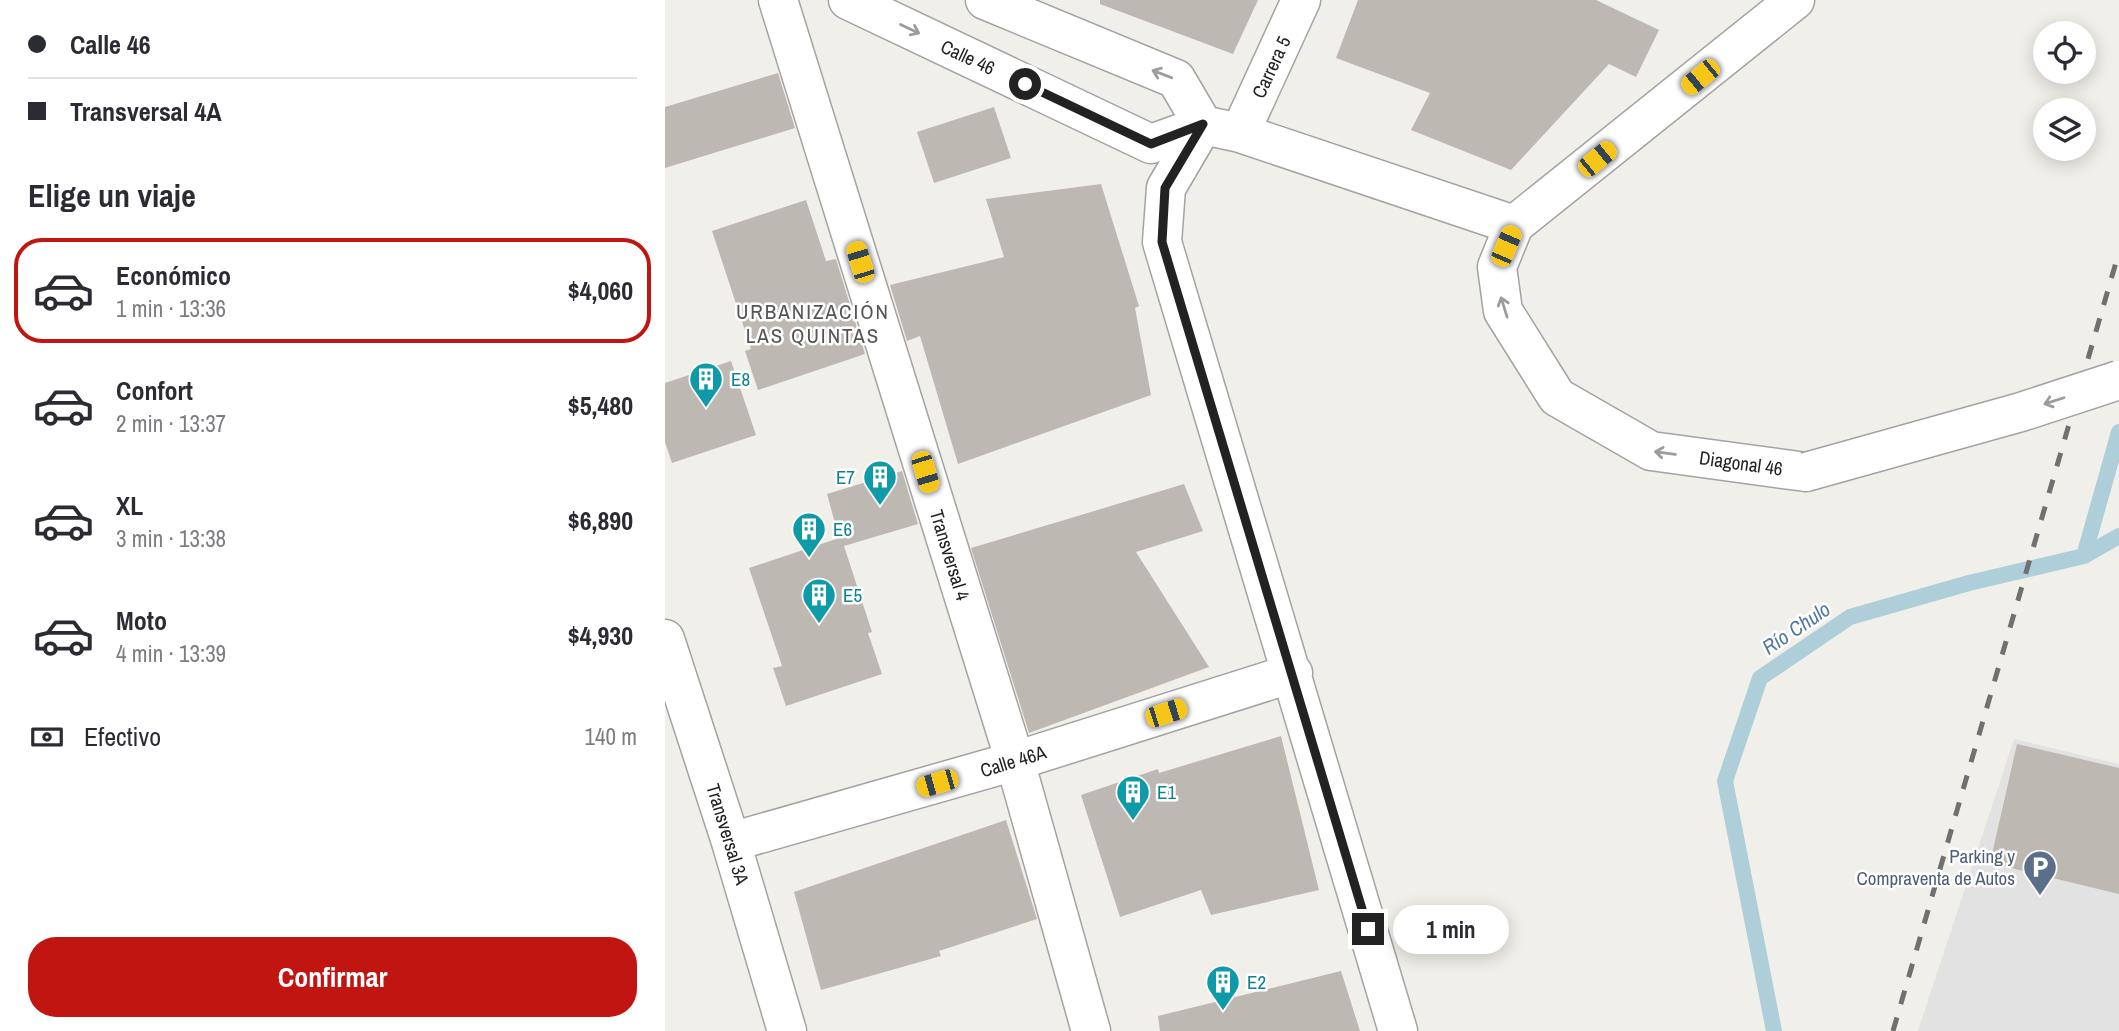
<!DOCTYPE html>
<html lang="es">
<head>
<meta charset="utf-8">
<style>
  body { margin:0; font-family:"Archivo Narrow",sans-serif; background:#f7f7f7; color:#2b2b33; height:100vh; display:flex; flex-direction:column; font-size:26px; white-space:nowrap }
  * { box-sizing:border-box; margin:0 }
  p { font-size:23px; color:#7c7c81 }
  .icon { flex:none; width:38px; height:38px; fill:none; stroke:currentColor; stroke-width:2; stroke-linecap:round; stroke-linejoin:round }
  .map { position:relative; flex:1; overflow:hidden }
  .sheet { display:flex; flex-direction:column; background:#fff; width:665px }
  .sheet>* { flex:none }
  .top-card { display:grid; align-content:center; height:154px; padding:0 28px; background:#fff }
  .tools { position:absolute; left:1368px; top:21px; display:grid; gap:14px }
  .tools a { display:grid; place-items:center; width:63px; height:63px; border-radius:50%; background:#fff; box-shadow:0 4px 18px #0003; font-size:35px }
  .end { position:absolute; width:32px; height:32px; margin:-16px; border:9px solid #222; background:#fff; box-shadow:0 0 0 4px #fff }
  .from { border-radius:50% }
  .bubble { position:absolute; height:49px; border-radius:24px; background:#fff; box-shadow:0 4px 18px #0003; font-size:23px; font-weight:800; line-height:49px; text-align:center }
  .car { position:absolute; width:21px; height:42px; margin:-21px -10px; border-radius:9px; box-shadow:0 0 5px 2px #0007; background:linear-gradient(#f5c518 24%,#345 0 40%,#f5c518 0 76%,#345 0 86%,#f5c518 0) }
  .top-card b { display:flex; align-items:center; gap:24px; height:66px; font-size:26px }
  .top-card b+b { border-top:2px solid #e1e1e2 }
  .top-card i { width:18px; height:18px; background:#2b2b33 }
  ul { padding:0; list-style:none }
  li { display:flex; align-items:center; gap:21px; height:105px; margin:0 14px 10px; padding:0 14px; border:4px solid transparent; border-radius:28px }
  li div { flex:1 }
  li b { display:block; font-size:26px }
  li em { font-style:normal; font-weight:800 }
  li.selected { border-color:#c11512 }
  li>.icon { width:63px; height:63px; stroke-width:1.5 }
  h2 { padding:0 28px; font-size:32px; line-height:84px }
  .pay { display:flex; align-items:center; gap:18px; height:77px; padding:0 28px; font-size:26px }
  .pay p { margin-inline-start:auto }
  .cta { display:flex; gap:14px; margin-top:auto; padding:14px 28px }
  .cta a { flex:1; height:80px; border-radius:28px; background:#c11512; color:#fff; font-size:28px; font-weight:800; line-height:80px; text-align:center }
  main { display:flex; flex:1; min-height:0 }
  .map>svg:first-child { display:block }
  .parking { fill:#e2e2e2 }
  .lines { fill:none; stroke-linecap:round; stroke-linejoin:round }
  .stream { stroke:#aecfda; stroke-width:16 }
  .building { fill:#beb8b2 }
  .minor-casing { stroke:#a3a3a3; stroke-width:41 }
  .minor { stroke:#fff; stroke-width:38 }
  .rail { stroke:#707070; stroke-width:5; stroke-dasharray:14 14; stroke-linecap:butt }
  .minor-bridge-casing { stroke:#a3a3a3; stroke-width:41; stroke-linecap:butt }
  .minor-bridge { stroke:#fff; stroke-width:38 }
  .oneway { stroke:#9c9c9c }
  .route { stroke:#222; stroke-width:9 }
  .labels { text-anchor:middle; dominant-baseline:central; stroke-width:5; stroke-linejoin:round; paint-order:stroke }
  .street-label { font-size:19px; fill:#222; stroke:#fff }
  .culture-label { font-size:19px; fill:#0d838f; stroke:#fff; text-anchor:start }
  .service-label { font-size:19px; fill:#4e5e75; stroke:#fff; text-anchor:end }
  .neighbourhood-label { font-size:21px; letter-spacing:2px; fill:#555; stroke:#fff }
  .water-label { font-size:21px; font-style:italic; fill:#5279a2; stroke:#fff }
</style>
</head>
<body>
<main>
<section class="sheet">
<div class="top-card">
<b><i class="from"></i>Calle 46</b>
<b><i></i>Transversal 4A</b>
</div>
<h2>Elige un viaje</h2>
<ul>
<li class="selected"><svg class="icon" aria-label="car" viewBox="0 0 24 24"><path d="M5 17H2v-5l4-1 3-4h7l3 4 3 1v5h-3M9 17h6M6 11h13"/><circle cx="7" cy="17" r="2"/><circle cx="17" cy="17" r="2"/></svg><div><b>Económico</b><p>1 min · 13:36</p></div><em>$4,060</em></li>
<li><svg class="icon" aria-label="car" viewBox="0 0 24 24"><path d="M5 17H2v-5l4-1 3-4h7l3 4 3 1v5h-3M9 17h6M6 11h13"/><circle cx="7" cy="17" r="2"/><circle cx="17" cy="17" r="2"/></svg><div><b>Confort</b><p>2 min · 13:37</p></div><em>$5,480</em></li>
<li><svg class="icon" aria-label="car" viewBox="0 0 24 24"><path d="M5 17H2v-5l4-1 3-4h7l3 4 3 1v5h-3M9 17h6M6 11h13"/><circle cx="7" cy="17" r="2"/><circle cx="17" cy="17" r="2"/></svg><div><b>XL</b><p>3 min · 13:38</p></div><em>$6,890</em></li>
<li><svg class="icon" aria-label="car" viewBox="0 0 24 24"><path d="M5 17H2v-5l4-1 3-4h7l3 4 3 1v5h-3M9 17h6M6 11h13"/><circle cx="7" cy="17" r="2"/><circle cx="17" cy="17" r="2"/></svg><div><b>Moto</b><p>4 min · 13:39</p></div><em>$4,930</em></li>
</ul>
<div class="pay"><svg class="icon" aria-label="cash" viewBox="0 0 24 24"><path d="M3 7h18v10H3z"/><circle cx="12" cy="12" r="2"/></svg>Efectivo<p>140 m</p></div>
<div class="cta"><a>Confirmar</a></div>
</section>
<div class="map">
<svg width="1454" height="1031" viewBox="0 0 1454 1031">
  <rect width="100%" height="100%" fill="#f1efe9"/>
  <!-- parking -->
  <path class="parking" d="M1349 739 1454 764V1031H1253Z"/>
  <g class="lines">
    <!-- stream -->
    <path class="stream" d="M1419 556 1454 536
      M1109 1031 1060 781 1095 678 1185 617 1304 583 1419 556 1454 432"/>
  </g>
  <!-- building -->
  <path class="building" d="M435 0H593L568 54 435 4Z
    M693 0H931L994 30 971 77 944 64 846 170 746 130 765 93 671 58Z
    M113 73 130 128 0 168V107Z
    M329 107 346 158 269 183 252 132Z
    M436 184 474 306 470 308 486 395 293 464 255 336 242 341 225 285 339 257 321 199Z
    M141 200 161 261 171 259 200 354 93 390 80 351 86 349 47 231Z
    M66 361 91 435 7 463 0 442V383Z
    M237 471 253 524 179 546 207 632 203 633 217 674 121 706 108 668 117 666 84 568 174 538 162 494Z
    M519 484 538 531 471 552 544 667 364 733 306 548Z
    M616 736 654 890 546 915 536 890 455 917 416 795 493 769 494 773Z
    M1352 744 1454 768V894L1325 863Z
    M341 820 372 919 274 951 276 956 156 990 129 892Z
    M676 971 695 1031H495L493 1016Z"/>
  <g class="lines">
    <!-- minor casing -->
    <g class="minor-casing">
      <path id="minor" d="M113 0 350 761 426 1031
        M183 0 486 144 538 125 575 133 849 225
        M320 0 511 79 538 125
        M1130 0 849 225 832 267 838 311 892 397 986 451 1141 472
        M538 125 501 188 497 242 733 1031
        M575 133 636 0
        M0 639 66 842 122 1031
        M66 842 350 761 628 673"/>
    </g>
    <!-- minor -->
    <use href="#minor" class="minor"/>
    <!-- rail -->
    <path class="rail" d="M1228 1031 1454 252"/>
    <!-- minor-bridge casing -->
    <g class="minor-bridge-casing">
      <path id="minor-bridge" d="M1141 472 1356 412 1454 380"/>
    </g>
    <!-- minor-bridge -->
    <use href="#minor-bridge" class="minor-bridge"/>
  </g>
  <!-- one-way arrows -->
  <defs><path id="oneway-shaft" d="M-6 0H5M1.5-3L5.5 0L1.5 3" fill="none" stroke-width="1.6" stroke-linecap="round" stroke-linejoin="round" transform="scale(1.75)"/></defs>
  <g class="oneway">
    <use href="#oneway-shaft" transform="translate(245 29) rotate(25)"/>
    <use href="#oneway-shaft" transform="translate(497 74) rotate(-159)"/>
    <use href="#oneway-shaft" transform="translate(839 307) rotate(-107)"/>
    <use href="#oneway-shaft" transform="translate(1389 401) rotate(162)"/>
    <use href="#oneway-shaft" transform="translate(1000 453) rotate(-172)"/>
  </g>
  <g class="lines">
    <!-- route -->
    <path class="route" d="M360 84 486 144 538 124 500 188 497 242 703 929"/>
  </g>
  <!-- icons -->
  <defs>
    <g id="building-pin" transform="scale(1.75)"><path d="M0 17L-7.5 6A9.5 9.5 0 1 1 7.5 6Z" fill="#0f9aa8" stroke="#fff"/><path d="M-4-6H4V6H1V3H-1V6H-4ZM-2.5-4.3h1.7v1.8h-1.7ZM.8-4.3h1.7v1.8H.8ZM-2.5-1h1.7V.8h-1.7ZM.8-1h1.7V.8H.8Z" fill="#fff"/></g>
    <g id="parking-pin" transform="scale(1.75)"><path d="M0 17L-7.5 6A9.5 9.5 0 1 1 7.5 6Z" fill="#5c6f8a" stroke="#fff"/><path d="M-3.5-5.5H1a3.5 3.5 0 0 1 0 7H-1V5.5H-3.5ZM-1-3.4V-.6H.8a1.4 1.4 0 0 0 0-2.8Z" fill="#fff"/></g>
  </defs>
  <g fill-rule="evenodd">
    <use href="#building-pin" x="41" y="379"/>
    <use href="#building-pin" x="215" y="477"/>
    <use href="#building-pin" x="144" y="529"/>
    <use href="#building-pin" x="154" y="595"/>
    <use href="#building-pin" x="468" y="792"/>
    <use href="#parking-pin" x="1375" y="867"/>
    <use href="#building-pin" x="558" y="982"/>
  </g>
  <g class="labels">
    <!-- street labels -->
    <g class="street-label">
      <text transform="translate(303 57) rotate(25)">Calle 46</text>
      <text transform="translate(606 67) rotate(-65)">Carrera 5</text>
      <text transform="translate(1076 463) rotate(8)">Diagonal 46</text>
      <text transform="translate(285 555) rotate(73)">Transversal 4</text>
      <text transform="translate(348 761) rotate(-17)">Calle 46A</text>
      <text transform="translate(63 834) rotate(73)">Transversal 3A</text>
    </g>
    <!-- culture labels -->
    <g class="culture-label">
      <text x="66" y="379">E8</text>
      <text x="190" y="477" text-anchor="end">E7</text>
      <text x="168" y="529">E6</text>
      <text x="178" y="595">E5</text>
      <text x="492" y="792">E1</text>
      <text x="582" y="982">E2</text>
    </g>
    <!-- service labels -->
    <g class="service-label">
      <text x="1350" y="856">Parking y<tspan x="1350" dy="22">Compraventa de Autos</tspan></text>
    </g>
    <!-- neighbourhood labels -->
    <g class="neighbourhood-label">
      <text x="148" y="311">URBANIZACIÓN<tspan x="148" dy="24">LAS QUINTAS</tspan></text>
    </g>
    <!-- water labels -->
    <g class="water-label">
      <text transform="translate(1131 628) rotate(-34)">Río Chulo</text>
    </g>
  </g>
</svg>
<div class="tools">
<a><svg class="icon" aria-label="locate" viewBox="0 0 24 24"><circle cx="12" cy="12" r="6"/><path d="M12 2v4M12 18v4M2 12h4M18 12h4"/></svg></a>
<a><svg class="icon" aria-label="layers" viewBox="0 0 24 24"><path d="M12 4l9 5-9 5-9-5zM3 14l9 5 9-5"/></svg></a>
</div>
<i class="end from" style="left:360px;top:84px"></i>
<i class="end" style="left:703px;top:929px"></i>
<div class="bubble" style="left:728px;top:905px;width:116px">1 min</div>
<i class="car" style="left:1035px;top:77px;rotate:231deg"></i>
<i class="car" style="left:932px;top:159px;rotate:51deg"></i>
<i class="car" style="left:841px;top:246px;rotate:23deg"></i>
<i class="car" style="left:195px;top:262px;rotate:343deg"></i>
<i class="car" style="left:260px;top:472px;rotate:163deg"></i>
<i class="car" style="left:501px;top:713px;rotate:72deg"></i>
<i class="car" style="left:272px;top:783px;rotate:254deg"></i>
</div>
</main>
</body>
</html>
